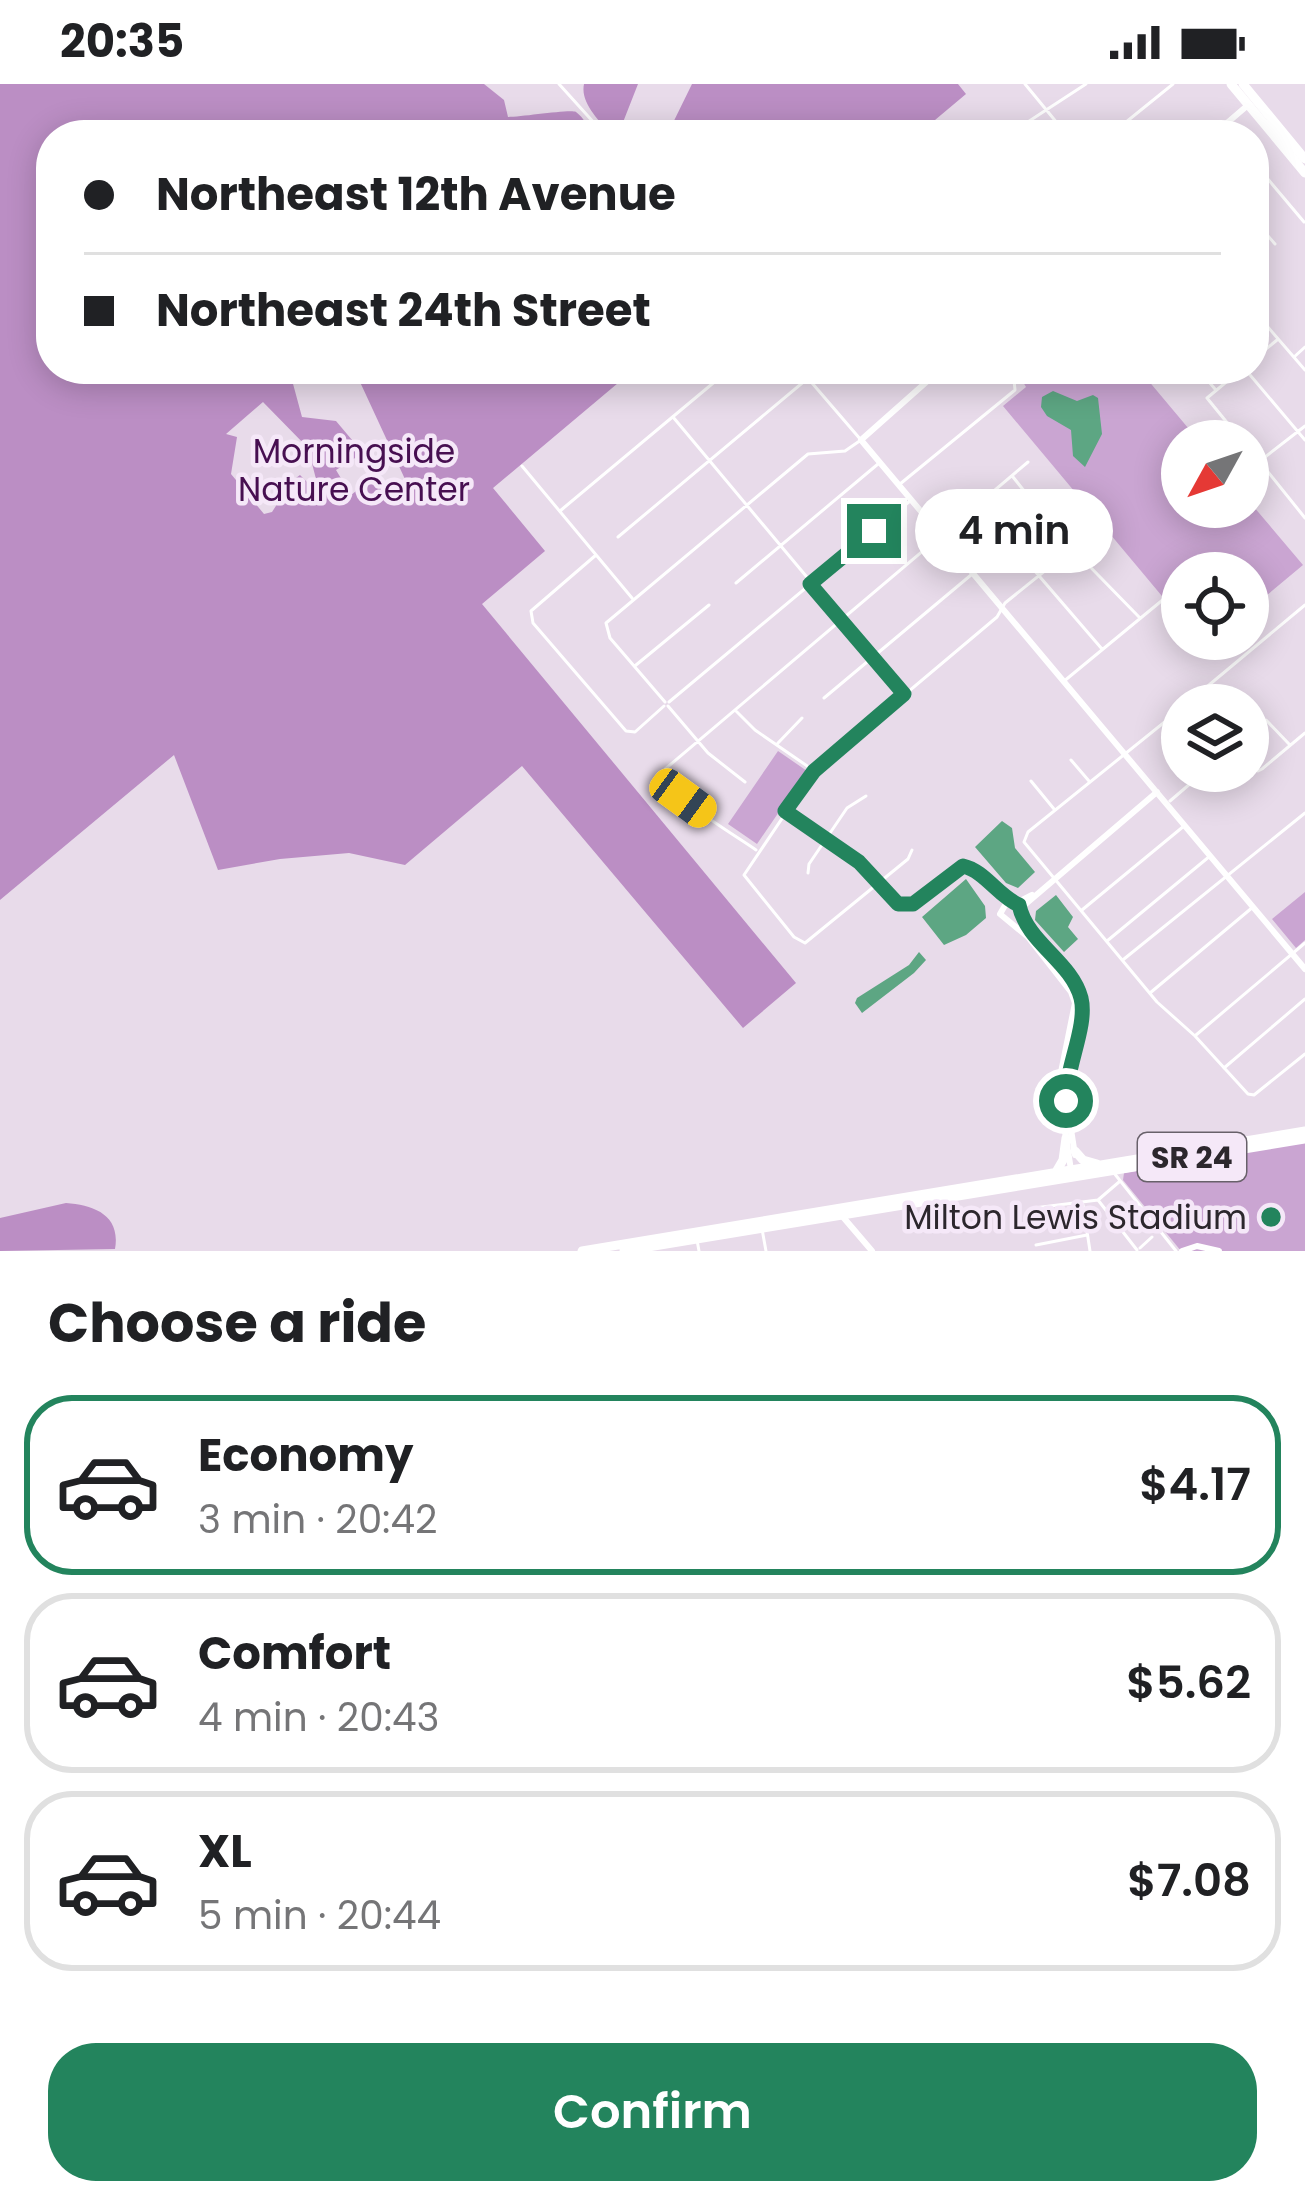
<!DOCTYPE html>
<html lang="en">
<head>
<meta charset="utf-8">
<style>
  body { margin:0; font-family:Poppins,sans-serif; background:#f6f6f6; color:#202124; height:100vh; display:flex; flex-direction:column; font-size:45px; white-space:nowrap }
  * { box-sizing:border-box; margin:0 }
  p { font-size:39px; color:#757577 }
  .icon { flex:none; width:66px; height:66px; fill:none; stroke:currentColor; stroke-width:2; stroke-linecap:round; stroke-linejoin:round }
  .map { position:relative; height:1167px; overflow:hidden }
  .drawer { display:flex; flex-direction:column; background:#fff; flex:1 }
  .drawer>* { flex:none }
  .hud { position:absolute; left:36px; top:36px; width:1233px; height:264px; border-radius:48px; box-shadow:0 6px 30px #0003; display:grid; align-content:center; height:264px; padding:0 48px; background:#fff }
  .needle { width:78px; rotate:230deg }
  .controls { position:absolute; left:1161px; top:336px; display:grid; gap:24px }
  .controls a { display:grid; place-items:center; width:108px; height:108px; border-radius:50%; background:#fff; box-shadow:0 6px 30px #0003; font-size:60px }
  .end { position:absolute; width:54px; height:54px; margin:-27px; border:15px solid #23845d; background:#fff; box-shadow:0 0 0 6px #fff }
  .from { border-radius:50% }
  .bubble { position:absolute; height:84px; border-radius:42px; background:#fff; box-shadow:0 6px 30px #0003; font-size:39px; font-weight:600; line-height:84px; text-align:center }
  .car { position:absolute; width:36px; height:72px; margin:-36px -18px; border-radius:15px; box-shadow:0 0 9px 3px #0007; background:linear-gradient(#f5c518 24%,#345 0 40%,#f5c518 0 76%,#345 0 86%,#f5c518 0) }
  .hud b { display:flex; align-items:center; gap:42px; height:114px; font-size:45px }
  .hud b+b { border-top:3px solid #e0e0e0 }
  .hud i { width:30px; height:30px; background:#202124 }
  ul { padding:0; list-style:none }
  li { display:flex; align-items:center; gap:36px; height:180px; margin:0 24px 18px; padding:0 24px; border:6px solid #e0e0e0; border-radius:48px }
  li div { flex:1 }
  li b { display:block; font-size:45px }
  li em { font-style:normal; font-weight:600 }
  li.on { border-color:#23845d }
  li>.icon { width:108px; height:108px; stroke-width:1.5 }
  h2 { padding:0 48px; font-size:54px; line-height:144px }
  .cta { display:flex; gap:24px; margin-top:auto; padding:24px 48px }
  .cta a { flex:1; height:138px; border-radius:48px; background:#23845d; color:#fff; font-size:48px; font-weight:600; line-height:138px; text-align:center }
  .status { display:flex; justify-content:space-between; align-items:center; height:84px; padding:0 60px; background:#fff; direction:ltr }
  .status svg { height:33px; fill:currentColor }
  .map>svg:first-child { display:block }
  .green { fill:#caa5d2 }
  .forest { fill:#bb8ec4; fill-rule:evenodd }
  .water { fill:#5da683 }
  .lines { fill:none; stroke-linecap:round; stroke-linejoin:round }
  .minor { stroke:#fff; stroke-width:3 }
  .tertiary { stroke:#fff; stroke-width:6 }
  .primary { stroke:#fff; stroke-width:9 }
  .trunk { stroke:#fff; stroke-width:9 }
  .route { stroke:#23845d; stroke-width:15 }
  .poi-dot { fill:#23845d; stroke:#f5e8f8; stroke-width:4.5 }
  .labels { text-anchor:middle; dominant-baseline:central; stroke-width:9; stroke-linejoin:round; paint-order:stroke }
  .shield { fill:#f5e8f8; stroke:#68616a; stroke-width:3 }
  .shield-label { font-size:30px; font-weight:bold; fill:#2c272d }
  .park-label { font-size:33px; fill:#470f51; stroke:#f5e8f8 }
  .poi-label { font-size:33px; fill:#2c272d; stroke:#f5e8f8; text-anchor:end }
</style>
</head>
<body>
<div class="status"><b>20:35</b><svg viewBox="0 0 49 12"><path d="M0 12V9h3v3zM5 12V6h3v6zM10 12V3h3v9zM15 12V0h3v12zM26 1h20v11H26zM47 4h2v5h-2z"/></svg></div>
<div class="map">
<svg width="1305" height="1167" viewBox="0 0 1305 1167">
  <rect width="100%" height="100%" fill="#e8dbea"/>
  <!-- green -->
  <path class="green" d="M1038 285H1158L1147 295 1199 357H1182V423H1248V416L1303 481 1248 527V489H1182V536L1003 322 1026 303 1023 298Z
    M778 667 807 687 757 760 728 740Z
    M1305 808V856L1296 864 1272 835Z
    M1305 1058V1167H1181L1123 1096 1124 1089Z"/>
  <!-- forest -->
  <path class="forest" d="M0 0H484L504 16 508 33C522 33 570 25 576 28 583 33 590 45 595 51H51V285H289L302 333 336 337 363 369 336 386 351 411 378 390 395 415 410 406 354 285H616L624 294 493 404 545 467 482 520 796 899 743 944 522 682 405 781 349 769 280 775 218 786 174 671 0 816ZM263 318 308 364 316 395 309 400 300 391 292 397 272 428 264 430 231 390 237 353 226 350Z
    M584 0H638L618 51H611C599 36 580 19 584 0Z
    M692 0H958L966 10 935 36 947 51H667Z
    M66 1119C94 1121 121 1131 115 1165L0 1167V1134Z"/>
  <!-- water -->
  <path class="water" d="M1053 307 1077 317 1093 311 1098 314 1102 350 1085 383 1073 372 1071 346 1047 332 1041 323 1042 313Z
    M1002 737 1012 744 1015 764 1035 788 1018 804 1006 799 975 763Z
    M966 795 985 822 986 834 966 851 944 861 922 833Z
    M1056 811 1073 833 1068 843 1078 855 1064 868 1035 836 1036 827Z
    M919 868 926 876 914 889 862 929 855 919 857 914 909 881Z"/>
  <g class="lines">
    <!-- minor -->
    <path class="minor" d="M559 0 605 51
      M1025 0 1067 51
      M1017 45 1086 0
      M1110 51 1173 0
      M1254 105 1267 94 1304 138
      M1254 136 1275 160
      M1254 227 1305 286
      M1294 273 1305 263
      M1254 275 1277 256
      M1198 285 1215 305
      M1242 285 1207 314 1242 357
      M1245 285 1305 356
      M673 333 903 608
      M1248 363 1305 434
      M1260 377 1305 342
      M522 382 632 514
      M1013 393 1060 452 1140 534
      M900 400 1015 306 1014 296 1006 285
      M978 421 1102 565
      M560 427 730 285
      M618 453 807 295
      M596 471 531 527 533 539 626 647 635 648 664 622
      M736 499 878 380
      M636 581 709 521
      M1063 598 1182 500
      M824 614 971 491
      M665 618 610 554 606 539 808 370 845 367 861 356 800 285
      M669 618 910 417
      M1185 621 1305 521
      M668 622 708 669 745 698
      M1182 624 1028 748 1024 758 1157 918 1195 952 1248 1010 1254 1011 1305 970
      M735 626 755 646 813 686
      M1248 649 1266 636 1289 660
      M778 659 802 634
      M1071 676 1089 697
      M1248 676 1258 687 1262 685 1305 649
      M1031 697 1054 725
      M1170 717 1205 687
      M787 728 859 778 898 821 913 820 963 782 979 788 1004 815
      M756 766C732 749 669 714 664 686L1028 378
      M912 766 908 775 805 859 794 853 744 791 814 687 997 533 1005 519 1072 465
      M808 789 809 780 847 724 866 712
      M1082 826 1184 742
      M1107 857 1210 772
      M1124 875 1305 729
      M1150 909 1253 823
      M1196 951 1305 859
      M1224 984 1305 915
      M1114 1089 1176 1167
      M1098 1116 1137 1166
      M1083 1121 1090 1167
      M1034 1124 1098 1116 1119 1098
      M762 1145 766 1167
      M697 1156 699 1167
      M1036 1161 1087 1151
      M1140 1164 1152 1153"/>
    <!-- tertiary -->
    <path class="tertiary" d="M1213 51 1248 21
      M941 285 861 356 1305 885
      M1032 811 1016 819 1007 818 1000 830 1028 853 1071 908 1075 919 1058 1003 1071 1086
      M1021 824 1157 708
      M1020 833 1080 910 1081 932 1065 1007 1075 1071
      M843 1133 872 1167
      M1182 1167 1197 1162 1219 1167"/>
    <!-- primary -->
    <path class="primary" d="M1231 0 1305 89
      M1243 0 1305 75"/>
    <!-- trunk -->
    <path class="trunk" d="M1075 1067 1083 1076 1097 1080
      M1056 1088 1063 1076 1066 1054
      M582 1167 1305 1047
      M624 1167 1305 1055"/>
  </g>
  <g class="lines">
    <!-- route -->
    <path class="route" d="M874 447 810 500 904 610 814 687 785 727 859 778 898 820H913L963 782C985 787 998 812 1019 821 1027 859 1071 877 1081 914 1088 942 1065 985 1066 1017"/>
  </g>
  <!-- markers -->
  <circle class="poi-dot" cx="1271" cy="1133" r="12"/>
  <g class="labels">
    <!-- shield labels -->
    <rect class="shield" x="1138" y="1049" width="108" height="48" rx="9"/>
    <g class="shield-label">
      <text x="1192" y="1073">SR 24</text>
    </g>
    <!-- park labels -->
    <g class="park-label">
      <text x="354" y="367">Morningside<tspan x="354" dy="38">Nature Center</tspan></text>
    </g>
    <!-- poi labels -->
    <g class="poi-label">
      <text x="1247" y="1133">Milton Lewis Stadium</text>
    </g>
  </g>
</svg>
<div class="controls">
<a><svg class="needle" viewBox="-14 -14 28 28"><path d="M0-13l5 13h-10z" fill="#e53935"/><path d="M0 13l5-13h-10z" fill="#757577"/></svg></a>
<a><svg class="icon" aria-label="locate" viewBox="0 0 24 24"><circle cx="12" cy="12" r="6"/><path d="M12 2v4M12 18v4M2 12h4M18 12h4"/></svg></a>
<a><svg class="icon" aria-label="layers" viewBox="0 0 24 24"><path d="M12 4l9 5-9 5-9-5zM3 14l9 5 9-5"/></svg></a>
</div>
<i class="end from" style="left:1066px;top:1017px"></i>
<i class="end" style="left:874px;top:447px"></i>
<div class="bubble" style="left:915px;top:405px;width:198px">4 min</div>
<i class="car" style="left:683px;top:714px;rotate:126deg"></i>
<div class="hud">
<b><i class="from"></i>Northeast 12th Avenue</b>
<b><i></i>Northeast 24th Street</b>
</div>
</div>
<section class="drawer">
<h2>Choose a ride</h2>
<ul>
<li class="on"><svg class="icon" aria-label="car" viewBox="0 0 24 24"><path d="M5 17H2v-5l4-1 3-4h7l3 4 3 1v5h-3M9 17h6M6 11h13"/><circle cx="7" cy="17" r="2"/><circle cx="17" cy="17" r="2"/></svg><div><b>Economy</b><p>3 min · 20:42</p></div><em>$4.17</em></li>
<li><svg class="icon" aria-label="car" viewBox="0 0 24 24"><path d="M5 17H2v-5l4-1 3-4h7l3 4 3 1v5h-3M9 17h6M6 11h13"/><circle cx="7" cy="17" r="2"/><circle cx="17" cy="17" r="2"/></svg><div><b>Comfort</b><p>4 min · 20:43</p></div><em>$5.62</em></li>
<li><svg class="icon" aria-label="car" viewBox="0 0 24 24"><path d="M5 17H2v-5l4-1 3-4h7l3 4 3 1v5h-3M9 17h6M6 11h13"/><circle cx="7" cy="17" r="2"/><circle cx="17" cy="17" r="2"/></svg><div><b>XL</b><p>5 min · 20:44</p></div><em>$7.08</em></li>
</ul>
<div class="cta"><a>Confirm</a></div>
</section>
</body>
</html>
